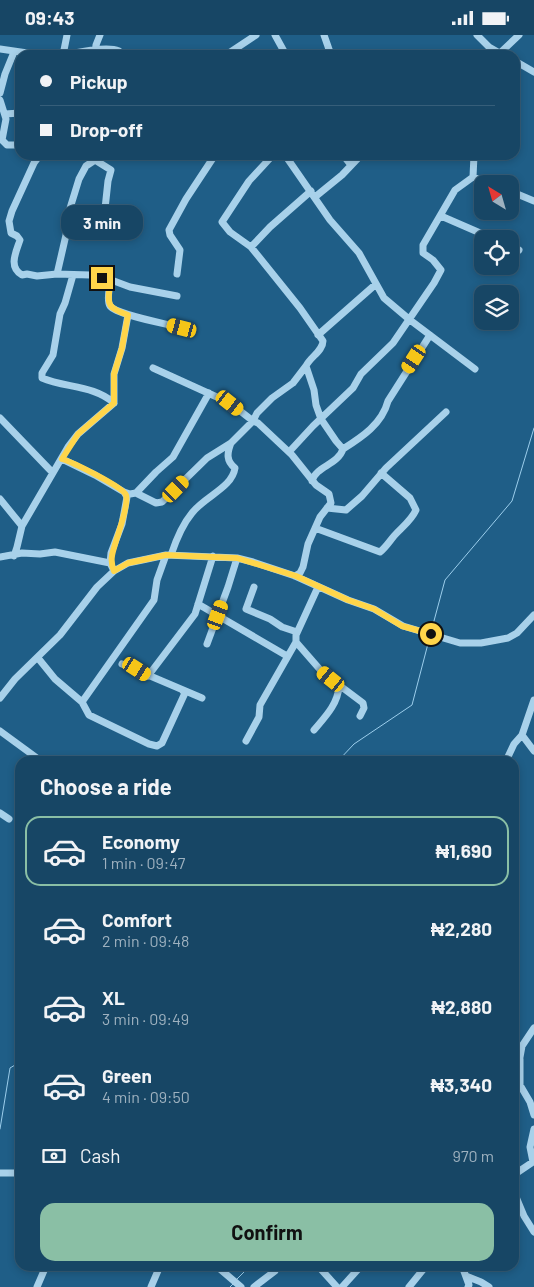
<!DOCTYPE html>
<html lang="en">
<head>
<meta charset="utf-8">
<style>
  body { margin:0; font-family:Barlow,sans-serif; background:#24506e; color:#f1f3f6; height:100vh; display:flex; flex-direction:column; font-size:19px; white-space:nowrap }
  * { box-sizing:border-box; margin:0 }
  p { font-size:16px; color:#9eb1bf }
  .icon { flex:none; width:28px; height:28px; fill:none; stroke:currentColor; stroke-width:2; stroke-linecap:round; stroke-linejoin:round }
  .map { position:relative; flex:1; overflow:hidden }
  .sheet { position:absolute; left:15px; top:721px; width:504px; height:515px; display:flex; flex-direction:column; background:#174665; border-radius:15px; box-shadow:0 2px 8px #0003,0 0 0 1px #365e79 }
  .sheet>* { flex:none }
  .top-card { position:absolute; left:15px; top:15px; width:505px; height:110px; border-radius:15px; box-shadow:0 2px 8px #0003,0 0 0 1px #365e79; display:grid; align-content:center; height:110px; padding:0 25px; background:#174665 }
  .needle { width:32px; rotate:323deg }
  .controls { position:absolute; left:474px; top:140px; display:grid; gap:10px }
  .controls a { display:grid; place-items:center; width:45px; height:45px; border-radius:10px; background:#174665; box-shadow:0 2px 8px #0003,0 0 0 1px #365e79; font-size:25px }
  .end { position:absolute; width:22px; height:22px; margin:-11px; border:6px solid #ffd54a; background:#111; box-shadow:0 0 0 2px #111 }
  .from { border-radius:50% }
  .bubble { position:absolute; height:35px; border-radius:15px; background:#174665; box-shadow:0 2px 8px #0003,0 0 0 1px #365e79; font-size:16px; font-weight:700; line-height:35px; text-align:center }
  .car { position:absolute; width:15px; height:30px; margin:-15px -8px; border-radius:6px; box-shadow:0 0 4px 1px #0007; background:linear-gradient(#f5c518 24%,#345 0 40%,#f5c518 0 76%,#345 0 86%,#f5c518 0) }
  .top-card b { display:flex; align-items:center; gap:18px; height:48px; font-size:19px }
  .top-card b+b { border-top:1px solid #365e79 }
  .top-card i { width:12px; height:12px; background:#f1f3f6 }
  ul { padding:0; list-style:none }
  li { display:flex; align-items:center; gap:15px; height:70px; margin:0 10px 8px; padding:0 15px; border:2px solid transparent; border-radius:15px }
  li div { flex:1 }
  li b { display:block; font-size:19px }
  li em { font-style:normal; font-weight:700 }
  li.selected { border-color:#8abfa5 }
  li>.icon { width:45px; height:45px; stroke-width:1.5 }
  h2 { padding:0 25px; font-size:22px; line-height:60px }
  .pay { display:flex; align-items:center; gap:12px; height:55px; padding:0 25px; font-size:19px }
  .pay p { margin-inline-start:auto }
  .action { display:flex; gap:10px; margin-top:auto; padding:10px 25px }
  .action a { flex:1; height:58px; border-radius:15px; background:#8abfa5; color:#111; font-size:20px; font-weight:700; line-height:58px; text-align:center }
  .status { display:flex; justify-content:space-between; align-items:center; height:35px; padding:0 25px; background:#174665; direction:ltr }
  .status svg { height:14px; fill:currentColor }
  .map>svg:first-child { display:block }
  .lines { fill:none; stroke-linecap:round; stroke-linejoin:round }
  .stream { stroke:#9cceec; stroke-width:1 }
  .minor { stroke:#a8d1ea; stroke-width:7 }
  .route { stroke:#ffd54a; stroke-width:6 }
</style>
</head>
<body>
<div class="status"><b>09:43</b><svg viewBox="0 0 49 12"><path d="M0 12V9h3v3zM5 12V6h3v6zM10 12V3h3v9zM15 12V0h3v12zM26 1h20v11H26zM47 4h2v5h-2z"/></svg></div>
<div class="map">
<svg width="534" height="1252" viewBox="0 0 534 1252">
  <rect width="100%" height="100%" fill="#1f5e87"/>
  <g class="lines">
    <!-- stream -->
    <path class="stream" d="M431 597 445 545 512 466 534 393
      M338 726 354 709 412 670 430 601
      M0 1094 10 1033 20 1027
      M236 1245 250 1231
      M230 1252 234 1248"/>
    <!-- minor -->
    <path class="minor" d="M275 0 286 20
      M324 0 331 20
      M477 0 489 12 503 20
      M0 14 41 20
      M62 17 67 19C82 17 107 11 119 16
      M500 18 519 0
      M95 19 96 10 100 0
      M63 20 67 0
      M226 20 256 0
      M515 26 534 37
      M0 58 5 39 14 17
      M0 65 6 84 2 105 7 110H20
      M5 79 20 78
      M40 120 34 128 12 176 9 186 11 198 17 201 20 205C16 217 8 232 22 240L27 239 37 241 57 239 90 240 106 243 130 252 177 261
      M273 120 249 146 222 187 230 197 251 212 300 273 323 306C323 316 310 322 306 331L314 355 316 370 321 384 336 406 343 414C338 430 316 431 312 446
      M285 120 330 185 359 218 384 263 410 285 475 334
      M343 120 351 130
      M95 125 111 135 108 146 104 183 114 187
      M473 142 491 149
      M510 156 534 166
      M315 162 342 140 361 120
      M441 181 494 204
      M510 211 519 215
      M251 212 270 192 311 156
      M57 239 66 200 67 183 79 144 86 131 95 125 97 120
      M177 239 180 215 170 200 169 195 186 164 215 120
      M73 240 65 268 60 279 53 320 42 338V343C65 353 94 350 114 368
      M106 244 110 247C110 253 106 265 110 271 117 280 168 289 182 293
      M318 300 376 249
      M153 333 230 368 253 386 258 388 292 420 316 450 329 459 331 468 320 482 308 509 303 532 300 538 295 541
      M114 368V339L122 313 128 280
      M0 383 52 437
      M343 414C362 402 382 389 388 366L430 300
      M289 417 313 391 353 353 361 339 393 308 434 248 441 235 433 225 423 218V210L455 155 473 142 474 120
      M62 424 95 440 124 457 127 462 122 489 111 518 110 528 114 536
      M124 457 130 459 136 458 156 468 162 467 207 423 231 408 253 386 257 378 272 363 293 348 306 331
      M136 458 156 437 173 422 209 358
      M0 464 22 491
      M327 473 346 475 362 461 386 433 446 377
      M315 493 380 517C386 512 389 507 394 501 402 492 411 486 416 475L410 463 381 438
      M171 520C176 505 182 490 192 478 205 461 232 453 235 433 226 426 227 418 231 408
      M14 521 17 512 22 491 68 412 78 399 114 368
      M0 522 22 518 40 519 55 517 110 528
      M254 552 246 574 270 584 282 592 297 597
      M318 552 296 600V607L323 638 363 668 364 673 360 681
      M198 569 287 621
      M207 609 228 552 237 523
      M38 623 55 644 82 667 89 680 149 709 157 711 162 708 185 658 183 656
      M122 629 202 663
      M148 641 195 579 213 521
      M0 663 15 644 60 600 97 552 114 536 128 528 166 520 237 523 253 527 295 541 348 565 374 574 403 591 460 608H481L508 603 517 598 534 580
      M82 667 154 565 157 545 166 520
      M314 695C325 682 338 669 339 651
      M0 696 41 726
      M522 700 534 716
      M246 706 259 682 260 670 296 607
      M506 726 514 709 522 700 534 665
      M0 778 9 784
      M514 1019 518 1020 520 1024V1050L530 1067 534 1080
      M520 1022 522 1011 534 993
      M514 1137H518L533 1127 530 1112 534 1094
      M0 1138H20
      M514 1157 524 1181 534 1197
      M220 1231V1234L241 1252
      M318 1231 337 1252
      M462 1231 469 1250 468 1252
      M466 1241 481 1247 489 1252
      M37 1252 46 1231
      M151 1252 160 1231
      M254 1252 275 1236 276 1231
      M342 1252 361 1231
      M409 1252 426 1231"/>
  </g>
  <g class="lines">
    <!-- route -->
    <path class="route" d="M102 243 110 247C108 269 105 272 128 280L122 313 114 339V368L78 399 62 424C72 427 123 452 126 460 129 469 119 496 116 506 113 517 109 524 114 536L128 528 166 520 237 523 296 541 348 565 374 574 402 591 431 599"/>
  </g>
</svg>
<div class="controls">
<a><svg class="needle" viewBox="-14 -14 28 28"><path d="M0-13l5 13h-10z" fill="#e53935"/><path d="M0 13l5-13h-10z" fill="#9eb1bf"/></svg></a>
<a><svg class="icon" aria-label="locate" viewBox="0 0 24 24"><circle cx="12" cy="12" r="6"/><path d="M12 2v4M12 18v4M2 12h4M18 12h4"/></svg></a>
<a><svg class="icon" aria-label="layers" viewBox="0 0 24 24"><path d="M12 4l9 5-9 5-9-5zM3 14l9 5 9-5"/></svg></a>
</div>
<i class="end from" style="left:431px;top:599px"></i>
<i class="end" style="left:102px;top:243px"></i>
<div class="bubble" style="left:61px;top:170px;width:82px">3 min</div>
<i class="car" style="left:182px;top:293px;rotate:285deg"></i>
<i class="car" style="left:414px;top:324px;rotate:213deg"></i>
<i class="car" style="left:230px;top:368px;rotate:128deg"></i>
<i class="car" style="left:176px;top:454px;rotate:44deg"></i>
<i class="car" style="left:218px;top:580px;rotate:20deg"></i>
<i class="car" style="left:137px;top:634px;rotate:122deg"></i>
<i class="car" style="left:331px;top:644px;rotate:309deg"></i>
<div class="top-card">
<b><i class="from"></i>Pickup</b>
<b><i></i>Drop-off</b>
</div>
<section class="sheet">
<h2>Choose a ride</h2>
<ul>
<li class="selected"><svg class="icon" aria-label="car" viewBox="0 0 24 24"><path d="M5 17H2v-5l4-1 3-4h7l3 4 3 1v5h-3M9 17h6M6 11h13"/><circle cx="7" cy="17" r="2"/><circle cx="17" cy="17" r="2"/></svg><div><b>Economy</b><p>1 min · 09:47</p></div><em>₦1,690</em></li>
<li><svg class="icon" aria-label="car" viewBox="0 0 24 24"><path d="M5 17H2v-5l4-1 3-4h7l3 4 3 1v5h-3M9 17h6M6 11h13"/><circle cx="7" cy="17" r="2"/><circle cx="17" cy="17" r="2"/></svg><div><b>Comfort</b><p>2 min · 09:48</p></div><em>₦2,280</em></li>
<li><svg class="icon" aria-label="car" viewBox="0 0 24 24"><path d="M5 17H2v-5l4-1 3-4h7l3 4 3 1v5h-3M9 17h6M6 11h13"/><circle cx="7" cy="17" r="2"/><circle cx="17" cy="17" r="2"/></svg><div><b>XL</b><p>3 min · 09:49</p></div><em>₦2,880</em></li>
<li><svg class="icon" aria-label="car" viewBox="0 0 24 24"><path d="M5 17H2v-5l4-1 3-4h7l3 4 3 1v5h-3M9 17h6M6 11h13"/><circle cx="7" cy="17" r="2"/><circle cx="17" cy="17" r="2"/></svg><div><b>Green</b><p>4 min · 09:50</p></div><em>₦3,340</em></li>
</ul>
<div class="pay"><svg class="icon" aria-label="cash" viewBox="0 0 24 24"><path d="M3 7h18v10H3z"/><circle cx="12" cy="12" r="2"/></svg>Cash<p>970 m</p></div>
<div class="action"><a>Confirm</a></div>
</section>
</div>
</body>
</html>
